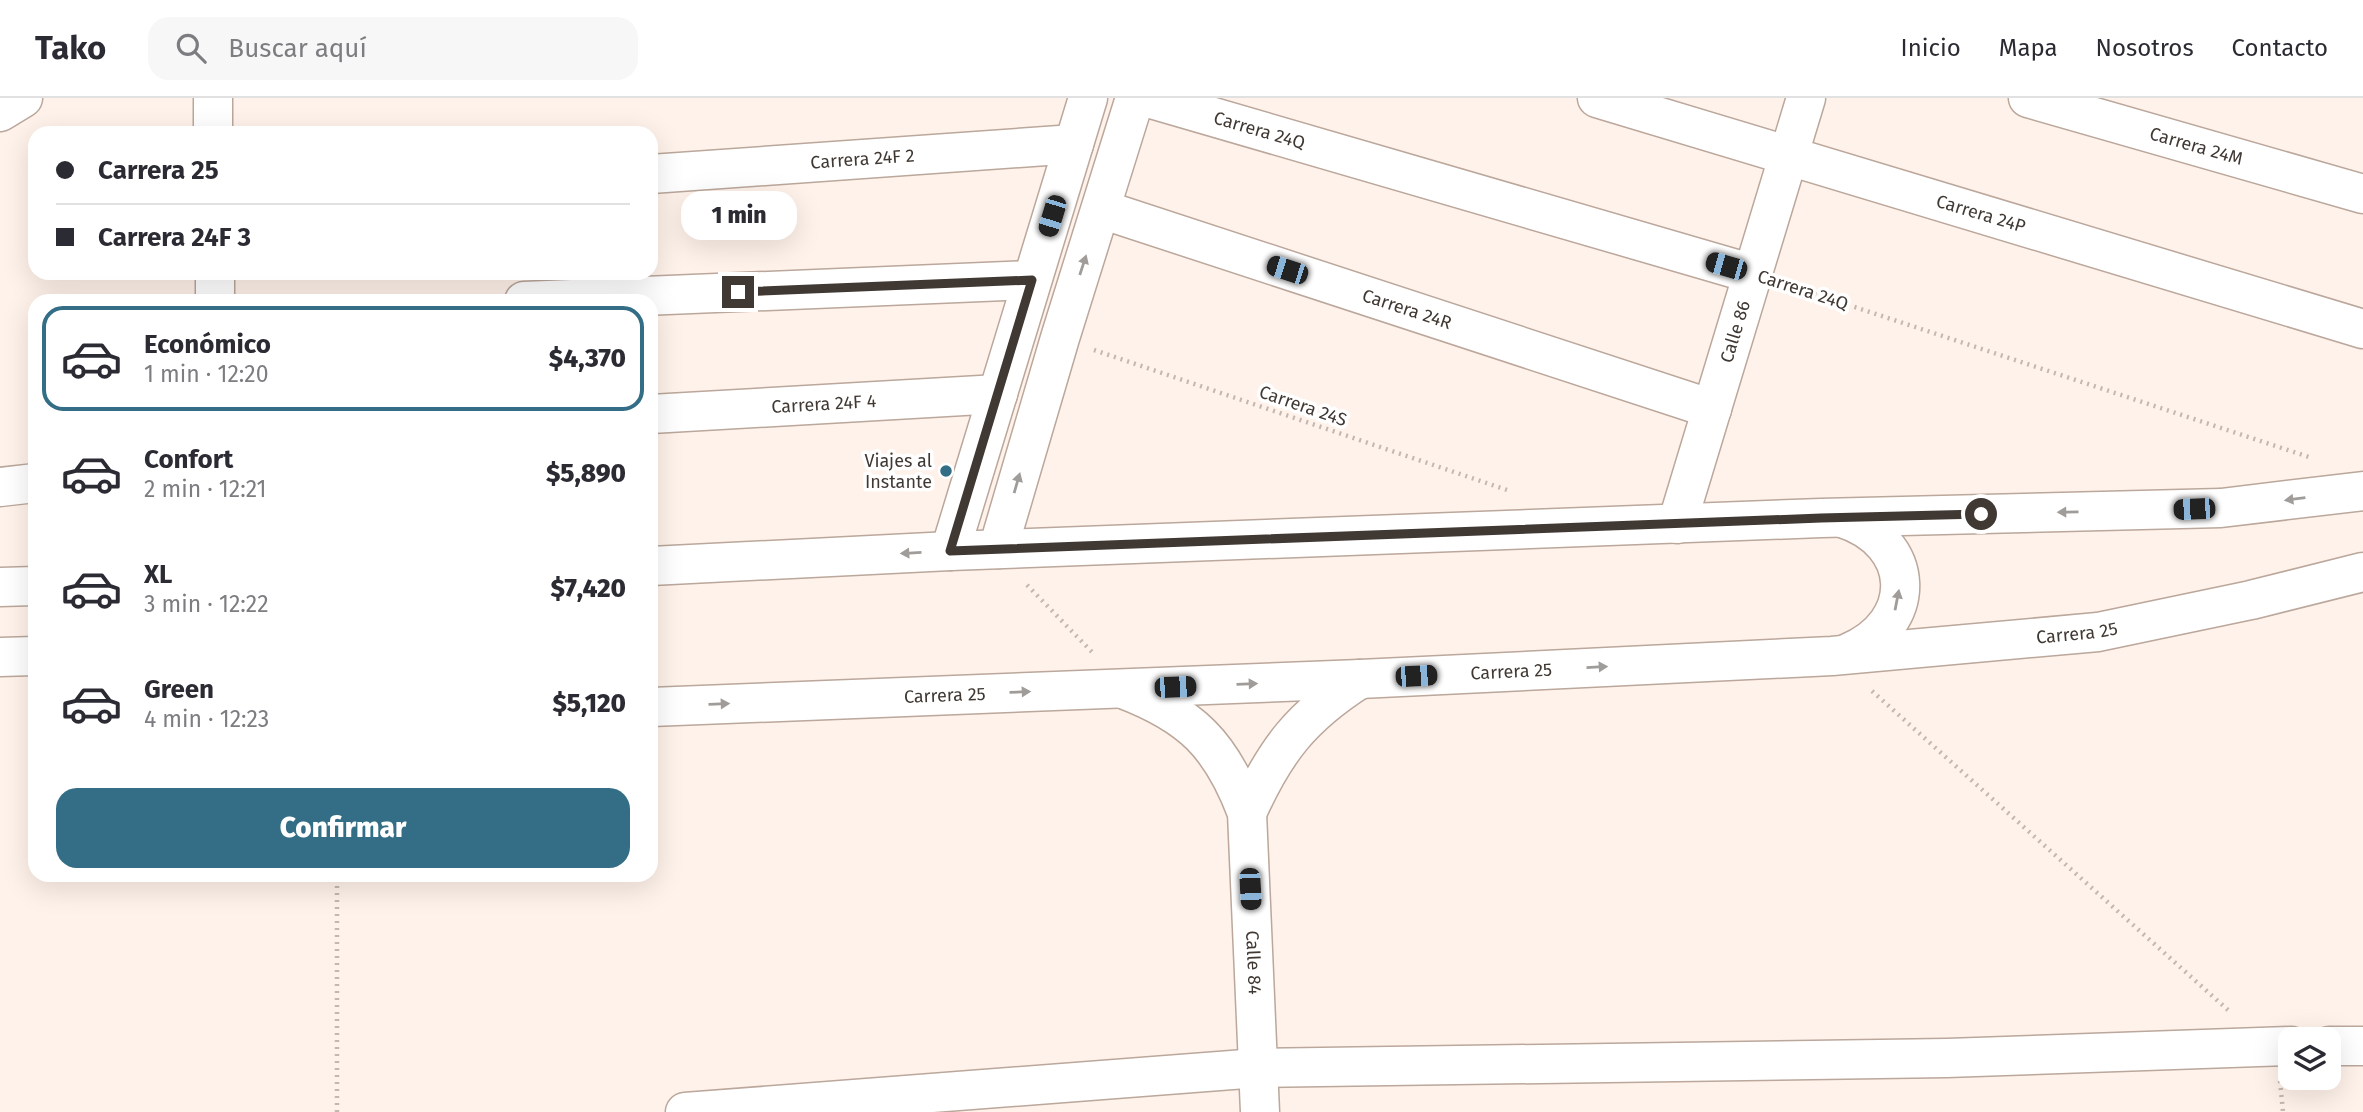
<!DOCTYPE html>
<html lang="es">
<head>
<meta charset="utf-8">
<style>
  body { margin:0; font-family:"Fira Sans",sans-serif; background:#f7f7f7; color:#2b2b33; height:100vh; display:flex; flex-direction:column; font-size:26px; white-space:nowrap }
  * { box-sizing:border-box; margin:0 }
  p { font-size:23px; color:#7c7c81 }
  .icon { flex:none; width:38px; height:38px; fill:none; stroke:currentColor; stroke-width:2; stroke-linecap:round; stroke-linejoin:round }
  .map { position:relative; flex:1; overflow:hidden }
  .drawer { position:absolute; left:28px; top:196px; width:630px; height:588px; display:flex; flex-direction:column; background:#fff; border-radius:21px; box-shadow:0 7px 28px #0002 }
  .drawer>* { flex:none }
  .guide { position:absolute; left:28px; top:28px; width:630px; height:154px; border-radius:21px; box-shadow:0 7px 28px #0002; display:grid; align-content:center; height:154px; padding:0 28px; background:#fff }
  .buttons { position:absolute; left:2278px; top:929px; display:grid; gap:14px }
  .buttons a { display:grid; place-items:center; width:63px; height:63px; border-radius:14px; background:#fff; box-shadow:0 7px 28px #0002; font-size:35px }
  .end { position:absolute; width:32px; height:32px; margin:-16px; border:9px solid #403833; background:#fff; box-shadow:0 0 0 4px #fff }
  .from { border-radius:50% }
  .bubble { position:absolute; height:49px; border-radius:21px; background:#fff; box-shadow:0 7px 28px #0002; font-size:23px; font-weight:800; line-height:49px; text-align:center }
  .car { position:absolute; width:21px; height:42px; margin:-21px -10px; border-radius:9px; box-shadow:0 0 5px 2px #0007; background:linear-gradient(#222 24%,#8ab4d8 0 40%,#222 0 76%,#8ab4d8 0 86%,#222 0) }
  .guide b { display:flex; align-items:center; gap:24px; height:66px; font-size:26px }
  .guide b+b { border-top:2px solid #e1e1e2 }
  .guide i { width:18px; height:18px; background:#2b2b33 }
  ul { padding:12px 0 0; list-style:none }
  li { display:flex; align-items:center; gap:21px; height:105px; margin:0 14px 10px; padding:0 14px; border:4px solid transparent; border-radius:21px }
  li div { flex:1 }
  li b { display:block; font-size:26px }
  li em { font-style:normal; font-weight:800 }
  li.on { border-color:#336e86 }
  li>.icon { width:63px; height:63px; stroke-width:1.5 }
  .primary-button { display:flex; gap:14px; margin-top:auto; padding:14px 28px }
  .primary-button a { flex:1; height:80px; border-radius:21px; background:#336e86; color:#fff; font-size:28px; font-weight:800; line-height:80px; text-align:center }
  header { display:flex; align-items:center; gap:42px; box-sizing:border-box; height:98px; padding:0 35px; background:#fff; border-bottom:2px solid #e1e1e2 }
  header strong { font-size:33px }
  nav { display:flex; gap:38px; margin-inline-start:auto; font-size:24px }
  .search { width:490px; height:63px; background:#f7f7f7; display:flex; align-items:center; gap:18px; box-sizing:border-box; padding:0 24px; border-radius:21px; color:#7c7c81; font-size:26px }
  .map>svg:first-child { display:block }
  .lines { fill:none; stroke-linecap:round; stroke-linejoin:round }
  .minor-casing { stroke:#bba79b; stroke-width:41 }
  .major-casing { stroke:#bba79b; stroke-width:41 }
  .path { stroke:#c3b8b1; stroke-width:4.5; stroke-dasharray:2 5; stroke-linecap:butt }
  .minor { stroke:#fff; stroke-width:38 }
  .major { stroke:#fff; stroke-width:38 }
  .oneway { fill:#a09c99 }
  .route { stroke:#403833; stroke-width:9 }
  .poi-dot { fill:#336e86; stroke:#fff; stroke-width:2.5 }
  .labels { text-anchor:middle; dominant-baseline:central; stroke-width:7; stroke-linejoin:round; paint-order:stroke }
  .street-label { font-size:18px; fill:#403833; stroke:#fff }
  .poi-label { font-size:18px; fill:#403833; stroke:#fff; text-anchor:end }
</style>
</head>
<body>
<header>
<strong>Tako</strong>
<div class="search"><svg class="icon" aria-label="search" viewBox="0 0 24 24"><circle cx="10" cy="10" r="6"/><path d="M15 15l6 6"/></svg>Buscar aquí</div>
<nav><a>Inicio</a><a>Mapa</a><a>Nosotros</a><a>Contacto</a></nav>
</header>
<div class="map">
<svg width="2363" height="1014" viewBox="0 0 2363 1014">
  <rect width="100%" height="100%" fill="#fff2ea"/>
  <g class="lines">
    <!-- minor casing -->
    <g class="minor-casing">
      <g id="minor">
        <path d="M213 0V35"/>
        <path id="s1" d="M1148 0 1753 176"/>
        <path id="s2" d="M1597 0 2363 231"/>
        <path id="s3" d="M2028 0 2363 96"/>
        <path d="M0 14 23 0"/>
        <path id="s4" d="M651 76 1074 46"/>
        <path id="s5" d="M1101 111 1712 311"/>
        <path d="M215 175V203"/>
        <path d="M524 203 1032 182"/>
        <path id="s6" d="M651 316 998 296"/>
        <path d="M0 389 35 385"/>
        <path id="s7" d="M1677 426 1806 0"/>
        <path d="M998 451 1060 240 1135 0"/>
        <path d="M950 453 1088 0"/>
        <path id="s8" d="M1123 591C1191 617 1221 646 1247 715L1260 1014"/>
        <path d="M1247 715C1275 652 1302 618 1360 581"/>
        <path d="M2329 948H2363"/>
        <path d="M685 1014 1258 970 1947 960 2291 948"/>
      </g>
    </g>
    <!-- major casing -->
    <g class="major-casing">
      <g id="major">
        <path d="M1842 420C1917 444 1920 525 1848 555"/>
        <path d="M651 468 950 453 1821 420 2221 410 2363 393"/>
        <path d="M0 489 35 488"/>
        <path d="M0 559 35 558"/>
        <path id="s9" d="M651 609 1360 581 1832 558 2098 534 2251 502 2363 474"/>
      </g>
    </g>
    <!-- path -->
    <path class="path" d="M1788 187 2312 360
      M1094 252 1510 393
      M1027 487 1092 554
      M1872 593 2228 912
      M2280 983 2283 1014
      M337 1014V777"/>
    <!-- minor -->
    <use href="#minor" class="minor"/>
    <!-- major -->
    <use href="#major" class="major"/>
  </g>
  <!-- one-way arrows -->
  <defs><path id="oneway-solid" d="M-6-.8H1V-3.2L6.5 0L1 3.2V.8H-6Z" transform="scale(1.75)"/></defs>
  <g class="oneway">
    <use href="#oneway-solid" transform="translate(1083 167) rotate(-72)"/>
    <use href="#oneway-solid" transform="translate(1017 385) rotate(-74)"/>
    <use href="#oneway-solid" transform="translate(2295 401) rotate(173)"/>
    <use href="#oneway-solid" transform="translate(2068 414) rotate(179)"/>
    <use href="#oneway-solid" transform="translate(911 455) rotate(177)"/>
    <use href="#oneway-solid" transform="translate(1897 502) rotate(-79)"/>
    <use href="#oneway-solid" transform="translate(1597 569) rotate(-3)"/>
    <use href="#oneway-solid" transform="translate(1247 586) rotate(-2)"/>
    <use href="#oneway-solid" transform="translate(1020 594) rotate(-2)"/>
    <use href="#oneway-solid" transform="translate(719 606) rotate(-2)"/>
  </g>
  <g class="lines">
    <!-- route -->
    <path class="route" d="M738 194 1032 182 950 453 1821 420 1981 416"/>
  </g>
  <!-- markers -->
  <circle class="poi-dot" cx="946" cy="373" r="7"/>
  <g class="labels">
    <!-- street labels -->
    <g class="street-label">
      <text stroke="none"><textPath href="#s1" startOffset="116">Carrera 24Q</textPath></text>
      <text stroke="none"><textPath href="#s3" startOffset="175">Carrera 24M</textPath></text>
      <text stroke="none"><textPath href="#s4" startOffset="212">Carrera 24F 2</textPath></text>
      <text stroke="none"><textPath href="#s2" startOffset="401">Carrera 24P</textPath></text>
      <text transform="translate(1803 192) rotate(18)">Carrera 24Q</text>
      <text stroke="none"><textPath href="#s5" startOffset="322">Carrera 24R</textPath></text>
      <text stroke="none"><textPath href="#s7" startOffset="201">Calle 86</textPath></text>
      <text stroke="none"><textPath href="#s6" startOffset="173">Carrera 24F 4</textPath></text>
      <text transform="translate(1303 308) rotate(19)">Carrera 24S</text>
      <text stroke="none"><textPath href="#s9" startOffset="1428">Carrera 25</textPath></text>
      <text stroke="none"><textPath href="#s9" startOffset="861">Carrera 25</textPath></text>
      <text stroke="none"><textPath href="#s9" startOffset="294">Carrera 25</textPath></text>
      <text stroke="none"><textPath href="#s8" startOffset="332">Calle 84</textPath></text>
    </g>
    <!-- poi labels -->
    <g class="poi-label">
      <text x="932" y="363">Viajes al<tspan x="932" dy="21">Instante</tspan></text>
    </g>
  </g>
</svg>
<div class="buttons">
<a><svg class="icon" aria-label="layers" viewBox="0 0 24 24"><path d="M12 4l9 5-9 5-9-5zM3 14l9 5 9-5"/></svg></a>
</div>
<i class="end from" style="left:1981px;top:416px"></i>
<i class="end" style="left:738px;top:194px"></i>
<div class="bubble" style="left:681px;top:93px;width:116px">1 min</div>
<i class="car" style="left:1052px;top:118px;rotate:197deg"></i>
<i class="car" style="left:1726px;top:168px;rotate:286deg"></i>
<i class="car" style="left:1287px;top:172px;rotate:288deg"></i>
<i class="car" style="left:2194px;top:411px;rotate:268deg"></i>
<i class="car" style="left:1416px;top:578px;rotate:87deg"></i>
<i class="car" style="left:1175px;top:589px;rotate:88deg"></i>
<i class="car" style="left:1250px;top:791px;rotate:177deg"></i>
<div class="guide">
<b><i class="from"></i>Carrera 25</b>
<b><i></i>Carrera 24F 3</b>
</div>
<section class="drawer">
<ul>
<li class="on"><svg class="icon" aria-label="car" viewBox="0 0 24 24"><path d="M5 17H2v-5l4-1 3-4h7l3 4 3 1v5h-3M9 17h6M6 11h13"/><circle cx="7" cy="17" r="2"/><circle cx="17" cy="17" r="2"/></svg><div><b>Económico</b><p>1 min · 12:20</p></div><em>$4,370</em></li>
<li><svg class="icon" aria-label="car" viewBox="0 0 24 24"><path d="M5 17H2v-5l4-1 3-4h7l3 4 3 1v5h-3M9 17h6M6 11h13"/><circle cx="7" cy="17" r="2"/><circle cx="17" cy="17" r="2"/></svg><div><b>Confort</b><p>2 min · 12:21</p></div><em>$5,890</em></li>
<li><svg class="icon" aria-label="car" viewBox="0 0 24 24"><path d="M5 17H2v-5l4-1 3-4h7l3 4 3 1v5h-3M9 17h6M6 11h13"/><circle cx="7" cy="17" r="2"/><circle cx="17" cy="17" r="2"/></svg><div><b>XL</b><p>3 min · 12:22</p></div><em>$7,420</em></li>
<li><svg class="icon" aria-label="car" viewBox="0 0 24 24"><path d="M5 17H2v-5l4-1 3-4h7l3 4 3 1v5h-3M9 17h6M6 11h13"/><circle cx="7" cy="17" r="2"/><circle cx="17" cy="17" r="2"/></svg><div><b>Green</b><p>4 min · 12:23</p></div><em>$5,120</em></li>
</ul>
<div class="primary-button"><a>Confirmar</a></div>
</section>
</div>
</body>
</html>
